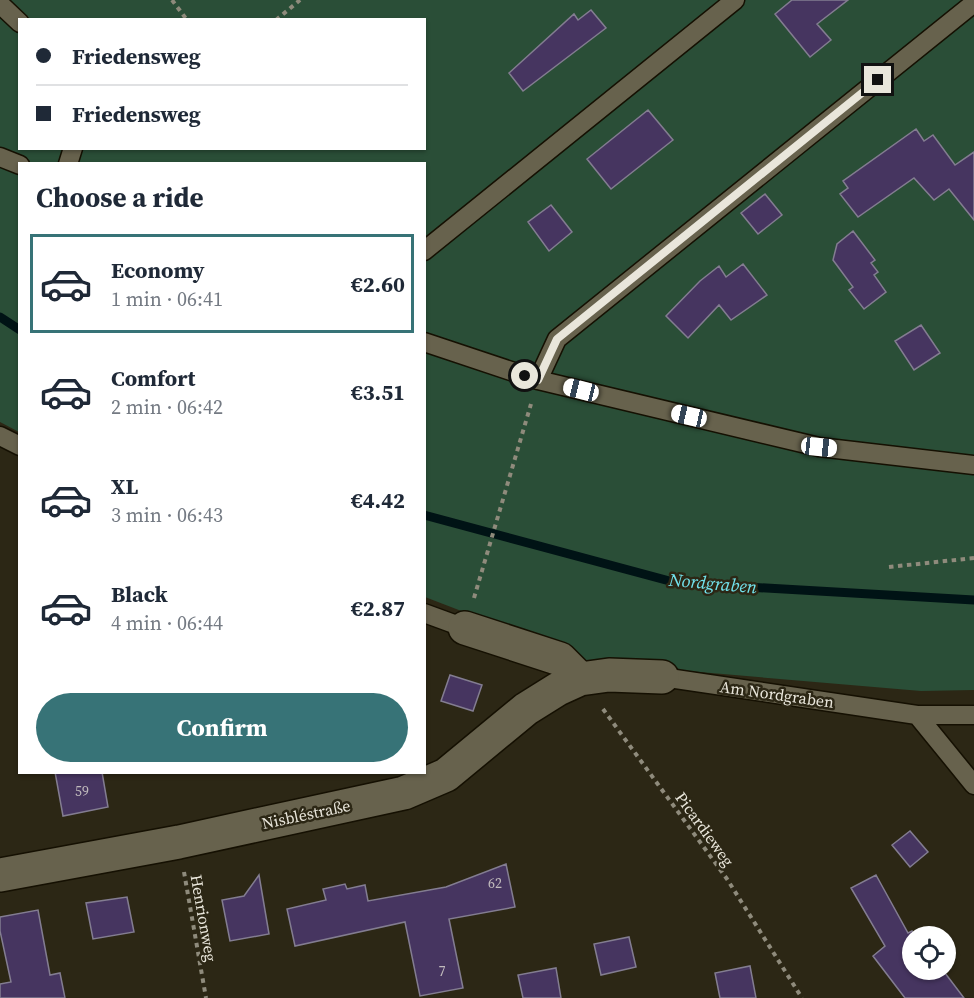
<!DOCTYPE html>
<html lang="en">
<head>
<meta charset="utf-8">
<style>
  body { margin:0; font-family:"Source Serif 4",serif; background:#f6f6f7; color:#1f2937; height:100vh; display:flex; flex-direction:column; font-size:22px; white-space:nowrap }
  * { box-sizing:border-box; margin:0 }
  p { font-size:20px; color:#747a83 }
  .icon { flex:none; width:33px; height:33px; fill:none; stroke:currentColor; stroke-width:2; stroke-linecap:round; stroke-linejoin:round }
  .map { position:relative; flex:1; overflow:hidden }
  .drawer { position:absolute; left:18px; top:162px; width:408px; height:612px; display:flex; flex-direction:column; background:#fff; border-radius:0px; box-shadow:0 2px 4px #0004 }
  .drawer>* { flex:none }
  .top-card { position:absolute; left:18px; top:18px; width:408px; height:132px; border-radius:0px; box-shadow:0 2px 4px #0004; display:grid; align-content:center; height:132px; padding:0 18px; background:#fff }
  .fabs { position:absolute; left:902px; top:926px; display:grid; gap:12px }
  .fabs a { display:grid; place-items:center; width:54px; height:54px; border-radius:50%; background:#fff; box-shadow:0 2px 4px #0004; font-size:30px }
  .end { position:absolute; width:27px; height:27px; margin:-14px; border:8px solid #e9e6db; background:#111; box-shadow:0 0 0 3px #111 }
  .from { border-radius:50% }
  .car { position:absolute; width:18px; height:36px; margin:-18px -9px; border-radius:8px; box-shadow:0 0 4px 2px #0007; background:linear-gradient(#fff 24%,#345 0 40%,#fff 0 76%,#345 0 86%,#fff 0) }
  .top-card b { display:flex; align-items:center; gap:21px; height:57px; font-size:22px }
  .top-card b+b { border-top:2px solid #e0e1e3 }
  .top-card i { width:15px; height:15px; background:#1f2937 }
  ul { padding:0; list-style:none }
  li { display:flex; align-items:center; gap:18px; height:99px; margin:0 12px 9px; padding:0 6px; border:3px solid transparent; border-radius:0px }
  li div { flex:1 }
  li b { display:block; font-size:22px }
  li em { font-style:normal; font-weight:700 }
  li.active { border-color:#377377 }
  li>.icon { width:54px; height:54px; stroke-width:1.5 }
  h2 { padding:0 18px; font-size:27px; line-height:72px }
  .cta { display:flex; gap:12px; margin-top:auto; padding:12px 18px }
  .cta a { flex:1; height:69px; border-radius:36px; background:#377377; color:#fff; font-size:24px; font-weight:700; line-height:69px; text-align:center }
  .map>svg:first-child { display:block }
  .green { fill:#2a4e37; fill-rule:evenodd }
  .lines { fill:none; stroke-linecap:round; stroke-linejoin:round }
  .stream { stroke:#001315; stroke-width:9 }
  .building { fill:#463560; stroke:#837d91; stroke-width:1.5 }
  .lane-casing { stroke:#151002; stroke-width:21 }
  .street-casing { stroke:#151002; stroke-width:36 }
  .path { stroke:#8f8b7c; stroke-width:4; stroke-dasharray:4.5 4.5; stroke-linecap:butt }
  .lane { stroke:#67624d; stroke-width:18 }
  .street { stroke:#67624d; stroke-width:33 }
  .route { stroke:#e9e6db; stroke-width:8 }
  .labels { text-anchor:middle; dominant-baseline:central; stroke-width:5; stroke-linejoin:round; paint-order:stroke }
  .number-label { font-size:14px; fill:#c0babc }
  .street-label { font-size:16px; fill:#e9e6db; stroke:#2c2715 }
  .water-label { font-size:18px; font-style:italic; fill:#72e3ed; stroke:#2c2715 }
</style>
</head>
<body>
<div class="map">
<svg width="974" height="998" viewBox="0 0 974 998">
  <rect width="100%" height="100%" fill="#2c2715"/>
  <!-- green -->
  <path class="green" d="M0 0H974V690L921 691 664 669H587L542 642 425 597 424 164H20L19 432 0 422ZM20 20H424V148H20Z"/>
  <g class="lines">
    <!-- stream -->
    <path class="stream" d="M0 317 20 330
      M424 515 677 583 974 600"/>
  </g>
  <!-- building -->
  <path class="building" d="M792 0H848L817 24 831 40 810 57 775 14Z
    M591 10 606 28 523 91 509 73 574 14 578 20Z
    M648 110 673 140 611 189 587 159Z
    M916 129 924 141 933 135 955 165 974 152V220L949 189 934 200 914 178 858 217 840 194 848 188 843 181Z
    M765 194 782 215 758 234 741 213Z
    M551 205 572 232 549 251 528 222Z
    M853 231 875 260 871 263 878 272 874 275 886 292 864 309 849 290 853 287 833 260 837 244Z
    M743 264 767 295 731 320 719 305 688 338 666 316 700 281 719 266 726 277Z
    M921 325 940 353 914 370 895 341Z
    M450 675 482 685 473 711 441 701Z
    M55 772H102L108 807 63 816Z
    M910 831 928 852 910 867 892 845Z
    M506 864 515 907 449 919 463 988 420 996 405 922 295 946 287 909 326 900 323 889 345 884 347 889 365 885 368 901 446 887Z
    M259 875 269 934 230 941 222 900 244 896Z
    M876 875 908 933 912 931 916 936H912V969H942L964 998H905L873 956 885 946 851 888Z
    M127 897 134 932 93 939 86 903Z
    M38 910 50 975 60 973 65 998H0V984L11 982 0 931V917Z
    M629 937 636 967 601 975 594 944Z
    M750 966 756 998H720L715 973Z
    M556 968 561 998H523L518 975Z"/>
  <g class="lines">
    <!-- lane casing -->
    <g class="lane-casing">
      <path id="lane" d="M0 4 20 23
        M0 157 20 165
        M68 164 73 148
        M424 251 735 0
        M424 342 538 380 819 447 974 465
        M538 380 557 339 974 3
        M0 436 20 446
        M424 613 465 628
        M662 677 917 715H974
        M917 715 974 785"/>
    </g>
    <!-- street casing -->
    <g class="street-casing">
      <path id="street" d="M465 628 560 659 580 679
        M0 875 179 842 404 793 446 775 526 709 558 689 580 679 609 675 662 677"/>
    </g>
    <!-- path -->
    <path class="path" d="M172 0 187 20
      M276 20 300 0
      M889 567 974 558
      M474 598 531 404
      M603 709 727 879 802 998
      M184 872 206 998"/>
    <!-- lane -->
    <use href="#lane" class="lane"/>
    <!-- street -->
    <use href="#street" class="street"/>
  </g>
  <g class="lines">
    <!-- route -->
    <path class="route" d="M525 376 538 380 557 339 878 80"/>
  </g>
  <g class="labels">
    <!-- number labels -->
    <g class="number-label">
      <text x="82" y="791">59</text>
      <text x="495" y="883">62</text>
      <text x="442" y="971">7</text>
    </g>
    <!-- street labels -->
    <g class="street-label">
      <text transform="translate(777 694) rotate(8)">Am Nordgraben</text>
      <text transform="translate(306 814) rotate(-12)">Nisbléstraße</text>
      <text transform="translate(705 829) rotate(54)">Picardieweg</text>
      <text transform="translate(204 918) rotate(80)">Henrionweg</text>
    </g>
    <!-- water labels -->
    <g class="water-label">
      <text transform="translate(713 583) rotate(5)">Nordgraben</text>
    </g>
  </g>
</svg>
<div class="fabs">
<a><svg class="icon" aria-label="locate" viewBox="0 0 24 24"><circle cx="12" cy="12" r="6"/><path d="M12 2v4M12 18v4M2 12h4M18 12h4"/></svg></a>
</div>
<i class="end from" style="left:525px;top:376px"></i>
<i class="end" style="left:878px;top:80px"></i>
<i class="car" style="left:581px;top:390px;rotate:284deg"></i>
<i class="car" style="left:689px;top:416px;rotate:283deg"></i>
<i class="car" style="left:819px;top:447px;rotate:96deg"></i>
<div class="top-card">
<b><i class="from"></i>Friedensweg</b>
<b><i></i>Friedensweg</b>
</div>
<section class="drawer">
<h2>Choose a ride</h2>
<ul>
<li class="active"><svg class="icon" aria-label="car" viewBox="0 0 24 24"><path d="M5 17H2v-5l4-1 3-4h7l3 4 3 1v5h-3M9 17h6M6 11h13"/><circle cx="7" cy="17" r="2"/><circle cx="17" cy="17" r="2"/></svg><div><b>Economy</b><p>1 min · 06:41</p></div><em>€2.60</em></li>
<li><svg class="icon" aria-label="car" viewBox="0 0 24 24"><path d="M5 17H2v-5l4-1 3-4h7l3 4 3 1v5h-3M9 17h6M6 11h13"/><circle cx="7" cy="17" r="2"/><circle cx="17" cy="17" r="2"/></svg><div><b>Comfort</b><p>2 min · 06:42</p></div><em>€3.51</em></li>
<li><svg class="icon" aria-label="car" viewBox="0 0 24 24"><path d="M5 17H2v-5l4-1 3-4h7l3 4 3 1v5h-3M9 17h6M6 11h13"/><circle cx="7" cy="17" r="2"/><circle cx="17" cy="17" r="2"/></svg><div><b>XL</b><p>3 min · 06:43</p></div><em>€4.42</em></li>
<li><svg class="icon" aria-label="car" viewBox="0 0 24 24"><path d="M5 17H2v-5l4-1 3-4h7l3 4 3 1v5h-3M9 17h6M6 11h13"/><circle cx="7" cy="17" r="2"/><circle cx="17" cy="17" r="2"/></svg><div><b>Black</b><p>4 min · 06:44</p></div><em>€2.87</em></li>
</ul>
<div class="cta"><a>Confirm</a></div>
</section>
</div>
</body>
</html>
